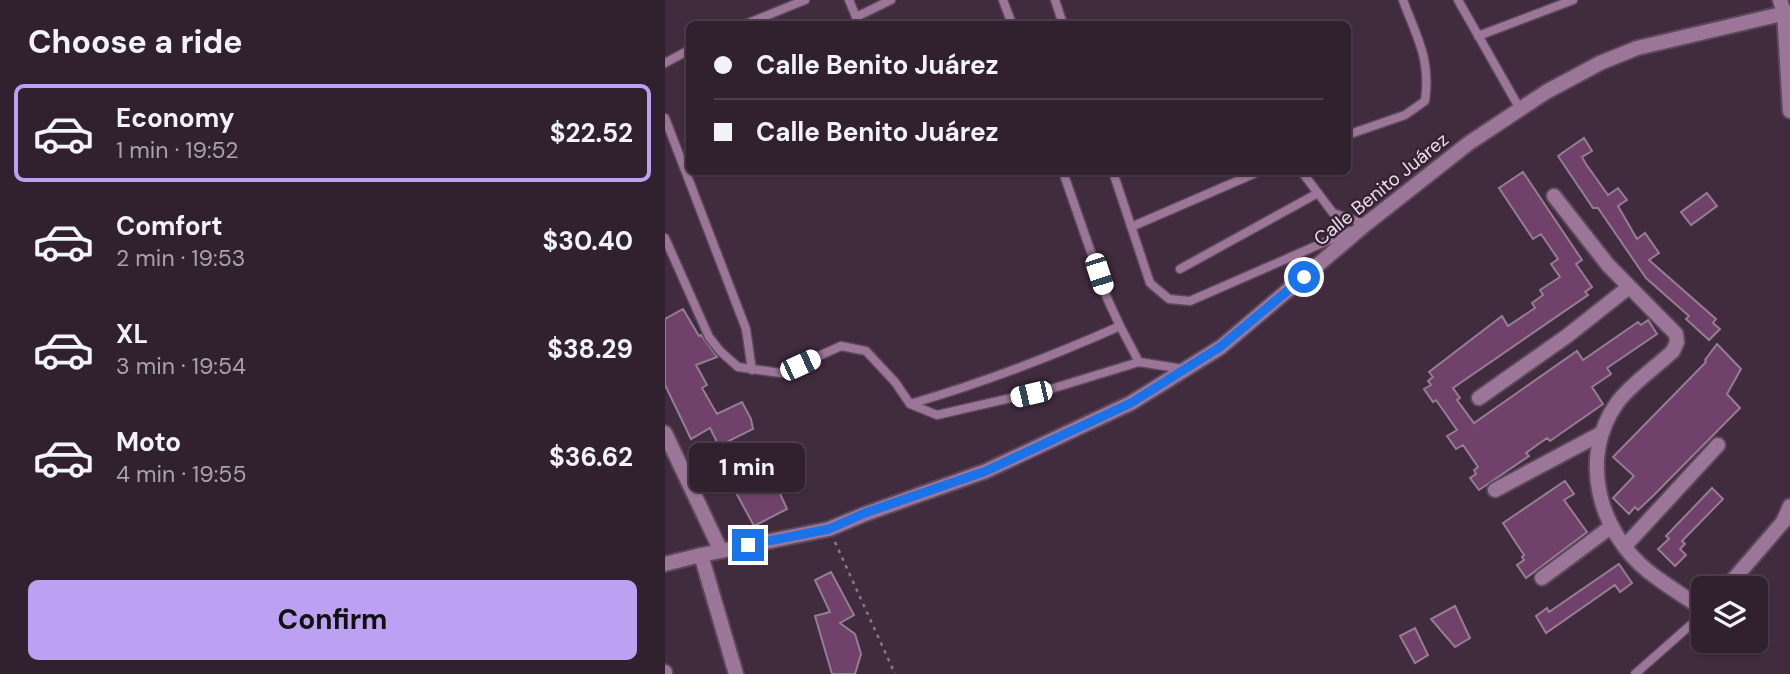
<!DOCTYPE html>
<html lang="en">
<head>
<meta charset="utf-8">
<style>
  body { margin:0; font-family:"DM Sans",sans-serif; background:#392937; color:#f1f3f6; height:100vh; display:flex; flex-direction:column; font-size:26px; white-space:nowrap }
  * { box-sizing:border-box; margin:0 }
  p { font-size:23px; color:#a8a3aa }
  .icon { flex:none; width:38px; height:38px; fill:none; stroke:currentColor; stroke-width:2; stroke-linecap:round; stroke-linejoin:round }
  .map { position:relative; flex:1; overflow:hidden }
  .panel { display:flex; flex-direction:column; background:#31212f; width:665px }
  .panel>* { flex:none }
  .hud { position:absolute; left:21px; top:21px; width:665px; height:154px; border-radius:10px; box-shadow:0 2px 5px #0004,0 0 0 2px #4c3e4b; display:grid; align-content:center; height:154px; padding:0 28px; background:#31212f }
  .tools { position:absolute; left:1026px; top:576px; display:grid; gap:14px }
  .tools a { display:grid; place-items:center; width:77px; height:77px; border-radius:10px; background:#31212f; box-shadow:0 2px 5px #0004,0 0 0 2px #4c3e4b; font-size:35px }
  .end { position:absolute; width:32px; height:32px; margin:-16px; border:9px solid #1a73e8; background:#fff; box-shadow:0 0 0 4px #fff }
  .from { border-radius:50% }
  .bubble { position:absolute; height:49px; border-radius:10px; background:#31212f; box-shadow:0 2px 5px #0004,0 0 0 2px #4c3e4b; font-size:23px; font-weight:700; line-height:49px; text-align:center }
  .car { position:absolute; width:21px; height:42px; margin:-21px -10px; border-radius:9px; box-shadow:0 0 5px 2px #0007; background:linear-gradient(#fff 24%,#345 0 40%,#fff 0 76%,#345 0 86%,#fff 0) }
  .hud b { display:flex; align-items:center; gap:24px; height:66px; font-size:26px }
  .hud b+b { border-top:2px solid #4c3e4b }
  .hud i { width:18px; height:18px; background:#f1f3f6 }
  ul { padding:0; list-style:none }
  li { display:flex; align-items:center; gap:21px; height:98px; margin:0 14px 10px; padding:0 14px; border:4px solid transparent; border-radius:10px }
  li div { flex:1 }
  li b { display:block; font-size:26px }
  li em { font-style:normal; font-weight:700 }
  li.on { border-color:#bca0f2 }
  li>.icon { width:63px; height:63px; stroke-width:1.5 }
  h2 { padding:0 28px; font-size:32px; line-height:84px }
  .primary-button { display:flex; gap:14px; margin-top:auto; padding:14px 28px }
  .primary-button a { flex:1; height:80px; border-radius:10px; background:#bca0f2; color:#111; font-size:28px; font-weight:700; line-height:80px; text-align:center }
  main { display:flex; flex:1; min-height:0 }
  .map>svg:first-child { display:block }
  .building { fill:#6f416b; stroke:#957d92; stroke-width:2 }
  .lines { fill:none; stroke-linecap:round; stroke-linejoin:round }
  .service-casing { stroke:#5c485a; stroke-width:11 }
  .minor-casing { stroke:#5c485a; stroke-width:18 }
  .tertiary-casing { stroke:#5c485a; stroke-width:18 }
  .path { stroke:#897787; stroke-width:2.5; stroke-dasharray:3.5 5; stroke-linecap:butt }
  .service { stroke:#9c7698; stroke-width:8 }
  .minor { stroke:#9c7698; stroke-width:14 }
  .tertiary { stroke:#9c7698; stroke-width:14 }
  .route { stroke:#1a73e8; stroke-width:9 }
  .labels { text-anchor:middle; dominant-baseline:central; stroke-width:5; stroke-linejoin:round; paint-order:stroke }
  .street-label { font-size:19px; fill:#eadce8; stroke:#362235 }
</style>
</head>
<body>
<main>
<section class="panel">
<h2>Choose a ride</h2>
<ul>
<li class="on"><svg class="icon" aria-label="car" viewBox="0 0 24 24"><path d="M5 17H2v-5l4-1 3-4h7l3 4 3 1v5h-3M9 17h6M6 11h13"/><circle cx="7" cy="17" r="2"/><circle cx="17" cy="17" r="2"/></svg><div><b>Economy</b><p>1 min · 19:52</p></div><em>$22.52</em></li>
<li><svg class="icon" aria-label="car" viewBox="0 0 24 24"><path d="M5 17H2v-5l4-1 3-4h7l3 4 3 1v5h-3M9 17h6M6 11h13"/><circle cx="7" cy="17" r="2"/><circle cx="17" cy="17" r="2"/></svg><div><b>Comfort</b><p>2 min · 19:53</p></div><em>$30.40</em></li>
<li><svg class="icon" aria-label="car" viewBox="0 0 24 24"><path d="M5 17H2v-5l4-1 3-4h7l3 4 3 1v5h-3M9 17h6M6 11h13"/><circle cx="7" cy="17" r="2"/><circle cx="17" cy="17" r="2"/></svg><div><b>XL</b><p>3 min · 19:54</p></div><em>$38.29</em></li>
<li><svg class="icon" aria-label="car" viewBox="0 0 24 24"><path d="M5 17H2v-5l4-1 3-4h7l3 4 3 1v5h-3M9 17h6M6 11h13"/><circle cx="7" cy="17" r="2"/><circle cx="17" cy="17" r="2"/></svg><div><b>Moto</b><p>4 min · 19:55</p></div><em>$36.62</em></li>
</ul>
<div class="primary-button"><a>Confirm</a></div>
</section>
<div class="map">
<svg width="1125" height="674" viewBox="0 0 1125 674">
  <rect width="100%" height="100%" fill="#412c3f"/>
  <!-- building -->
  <path class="building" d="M919 138 927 151 917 157 921 164 943 195 953 188 962 200 953 206 972 239 980 233 994 253 984 260 1051 319 1048 323 1055 329 1044 340 1021 319 1024 316 981 278 933 208H928L893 156Z
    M858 172 917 260 911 264 927 287 920 292 923 295 788 388 795 398 792 400 809 423 912 351 918 360 973 322 976 325 983 320 992 334 942 368 946 374 927 387 938 404 885 441 882 438 861 453 864 456 814 490 805 478 811 474 809 470 813 467 798 445 791 449 782 436 792 430 771 400 768 402 759 389 766 385 763 381 768 377 764 372 837 316 843 326 870 308 867 303 878 295 875 290 895 277 886 264 893 259 876 234 868 239 834 188Z
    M1042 193 1052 206 1026 225 1016 212Z
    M18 309 34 336 36 335 52 357 31 365 42 385 37 388 52 414 77 402 86 419 88 429 54 446 45 428 26 439 0 385V319Z
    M1052 344 1076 369 1062 394 1075 408 987 497 973 510 970 507 964 514 948 498 969 476 948 457 1041 362 1040 360Z
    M98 469 102 473 104 472 109 480 122 509 89 526 68 487Z
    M900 481 909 494 899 500 922 532 861 578 852 565 859 560 857 557 859 555 838 523Z
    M1047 488 1058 499 1017 541 1020 544 1015 549 1021 555 1010 566 993 549 1004 539 1001 536Z
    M954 564 967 583 955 592 950 585 881 633 871 616 882 608 884 612Z
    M166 572 189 615 175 623 190 634 196 654 190 674H167L150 616 165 612 150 580Z
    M790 606 805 638 790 647 766 619Z
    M750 628 763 655 750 663 735 636Z"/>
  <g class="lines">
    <!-- service casing -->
    <g class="service-casing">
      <path id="service" d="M184 0 191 17 226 0
        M338 0 347 24
        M390 0 398 24
        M793 0 855 109
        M81 24 140 0
        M813 36 908 0
        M0 63 24 50
        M0 118 81 329 87 370
        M682 135 740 115 760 101C766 59 752 38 738 0
        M448 172 485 283 504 299 525 301 685 231
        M637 172 668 213 701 224
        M466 227 593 172
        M0 238 44 337 55 351 73 367 116 373 176 346 201 351 230 382 245 404 272 415 389 388 474 362 518 369
        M515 269 653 193
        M455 326 474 362
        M245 404C314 384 390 355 455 326L442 298 398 172
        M970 674 1038 614"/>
    </g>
    <!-- minor casing -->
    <g class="minor-casing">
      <path id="minor" d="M1115 0 1119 13 1125 111
        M889 196 943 265 1011 334 1012 342 1008 351C990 368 966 384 952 403 913 458 934 532 984 572 1001 585 1020 597 1038 609
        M814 398 902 336 964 287
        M0 433 56 551
        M830 490 937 433
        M960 546 1053 445
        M36 555 71 674
        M877 578 947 526
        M1061 588 1118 522 1125 506
        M0 672V674"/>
    </g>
    <!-- tertiary casing -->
    <g class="tertiary-casing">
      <path id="tertiary" d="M0 564 36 555 164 529 200 514 321 471 466 403 556 347 701 224 804 143 881 92 935 63 972 48 1125 12"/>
    </g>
    <!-- path -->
    <path class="path" d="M170 542 230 674"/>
    <!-- service -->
    <use href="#service" class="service"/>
    <!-- minor -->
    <use href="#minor" class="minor"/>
    <!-- tertiary -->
    <use href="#tertiary" class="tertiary"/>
  </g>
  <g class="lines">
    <!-- route -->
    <path class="route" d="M83 545 164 529 200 513 321 471 466 403 555 347 639 277"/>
  </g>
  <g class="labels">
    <!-- street labels -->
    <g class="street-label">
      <text transform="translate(716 189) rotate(-39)">Calle Benito Juárez</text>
    </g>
  </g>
</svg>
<div class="tools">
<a><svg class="icon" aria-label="layers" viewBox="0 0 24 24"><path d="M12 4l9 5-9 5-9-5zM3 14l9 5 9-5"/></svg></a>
</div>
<i class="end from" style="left:639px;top:277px"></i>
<i class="end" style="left:83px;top:545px"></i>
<div class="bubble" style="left:24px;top:443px;width:116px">1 min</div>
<i class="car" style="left:434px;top:274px;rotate:162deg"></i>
<i class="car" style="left:135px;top:365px;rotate:65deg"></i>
<i class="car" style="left:366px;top:394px;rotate:257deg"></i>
<div class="hud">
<b><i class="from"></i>Calle Benito Juárez</b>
<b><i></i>Calle Benito Juárez</b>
</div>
</div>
</main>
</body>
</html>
